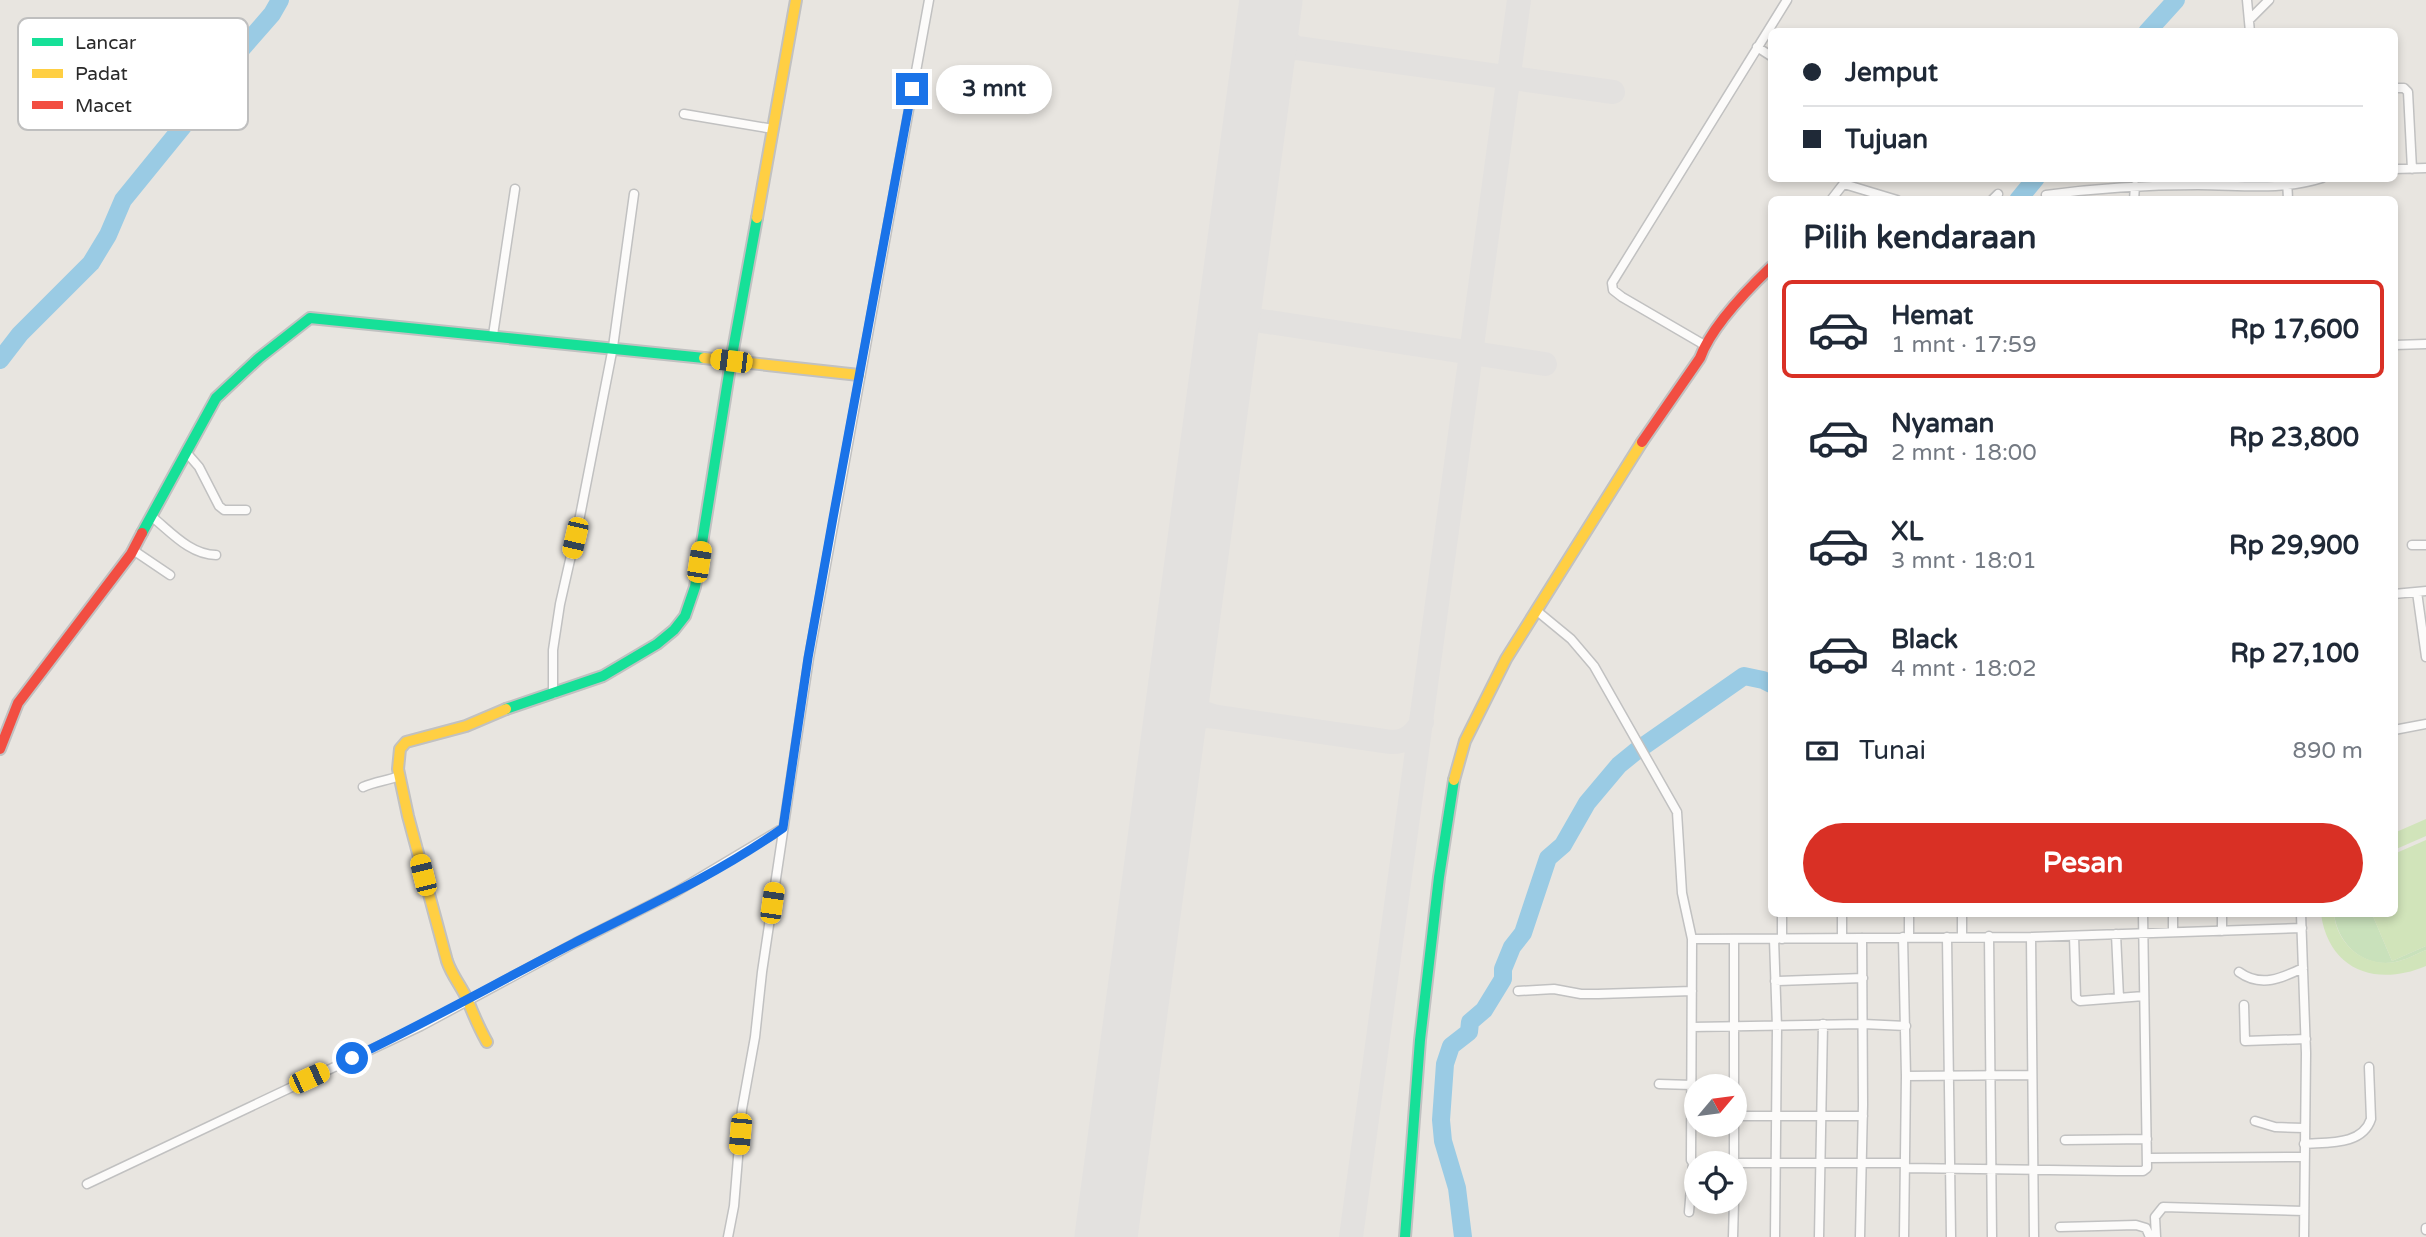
<!DOCTYPE html>
<html lang="id">
<head>
<meta charset="utf-8">
<style>
  body { margin:0; font-family:"Varela Round",sans-serif; background:#f6f6f7; color:#1f2937; height:100vh; display:flex; flex-direction:column; font-size:26px; white-space:nowrap }
  * { box-sizing:border-box; margin:0 }
  p { font-size:23px; color:#747a83 }
  .icon { flex:none; width:38px; height:38px; fill:none; stroke:currentColor; stroke-width:2; stroke-linecap:round; stroke-linejoin:round }
  .map { position:relative; flex:1; overflow:hidden }
  .panel { position:absolute; left:1768px; top:196px; width:630px; height:721px; display:flex; flex-direction:column; background:#fff; border-radius:10px; box-shadow:0 4px 10px #0003 }
  .panel>* { flex:none }
  .guide { position:absolute; left:1768px; top:28px; width:630px; height:154px; border-radius:10px; box-shadow:0 4px 10px #0003; display:grid; align-content:center; height:154px; padding:0 35px; background:#fff }
  .needle { width:46px; rotate:61deg }
  .buttons { position:absolute; left:1684px; top:1074px; display:grid; gap:14px }
  .buttons a { display:grid; place-items:center; width:63px; height:63px; border-radius:50%; background:#fff; box-shadow:0 4px 10px #0003; font-size:35px }
  .end { position:absolute; width:32px; height:32px; margin:-16px; border:9px solid #1a73e8; background:#fff; box-shadow:0 0 0 4px #fff }
  .from { border-radius:50% }
  .bubble { position:absolute; height:49px; border-radius:24px; background:#fff; box-shadow:0 4px 10px #0003; font-size:23px; font-weight:800; line-height:49px; text-align:center }
  .car { position:absolute; width:21px; height:42px; margin:-21px -10px; border-radius:9px; box-shadow:0 0 5px 2px #0007; background:linear-gradient(#f5c518 24%,#345 0 40%,#f5c518 0 76%,#345 0 86%,#f5c518 0) }
  .guide b { display:flex; align-items:center; gap:24px; height:66px; font-size:26px }
  .guide b+b { border-top:2px solid #e0e1e3 }
  .guide i { width:18px; height:18px; background:#1f2937 }
  ul { padding:0; list-style:none }
  li { display:flex; align-items:center; gap:21px; height:98px; margin:0 14px 10px; padding:0 21px; border:4px solid transparent; border-radius:10px }
  li div { flex:1 }
  li b { display:block; font-size:26px }
  li em { font-style:normal; font-weight:800 }
  li.active { border-color:#d93025 }
  li>.icon { width:63px; height:63px; stroke-width:1.5 }
  h2 { padding:0 35px; font-size:32px; line-height:84px }
  .pay { display:flex; align-items:center; gap:18px; height:77px; padding:0 35px; font-size:26px }
  .pay p { margin-inline-start:auto }
  .button { display:flex; gap:14px; margin-top:auto; padding:14px 35px }
  .button a { flex:1; height:80px; border-radius:42px; background:#d93025; color:#fff; font-size:28px; font-weight:800; line-height:80px; text-align:center }
  .map>svg:first-child { display:block }
  .green { fill:#c9e1bb }
  .pitch { fill:#d1e4ba }
  .lines { fill:none; stroke-linecap:round; stroke-linejoin:round }
  .river { stroke:#9acbe4; stroke-width:18 }
  .taxiway { stroke:#e3e1df; stroke-width:24 }
  .runway { stroke:#e3e1df; stroke-width:63 }
  .street-casing { stroke:#c1c1c1; stroke-width:11 }
  .fast-casing { stroke:#c1c1c1; stroke-width:14 }
  .slow-casing { stroke:#c1c1c1; stroke-width:14 }
  .jam-casing { stroke:#c1c1c1; stroke-width:14 }
  .street { stroke:#fcfbfa; stroke-width:8 }
  .fast { stroke:#16e098; stroke-width:10 }
  .slow { stroke:#ffcf43; stroke-width:10 }
  .jam { stroke:#f24e42; stroke-width:10 }
  .route { stroke:#1a73e8; stroke-width:9 }
  .key { fill:#fff; stroke:#bfbfbf; stroke-width:2 }
  .key-label { font-size:19px; fill:#2a2a2a }
</style>
</head>
<body>
<div class="map">
<svg width="2426" height="1237" viewBox="0 0 2426 1237">
  <rect width="100%" height="100%" fill="#e8e5e0"/>
  <!-- green -->
  <path class="green" d="M2334 914H2372L2392 961 2426 946V950C2416 954 2406 960 2395 962 2363 968 2338 944 2334 914Z"/>
  <!-- pitch -->
  <path class="pitch" d="M2426 819V836L2394 850V833Z
    M2426 840V946L2392 961 2372 914H2394V854Z
    M2321 914H2334C2337 944 2363 967 2395 962 2406 960 2416 954 2426 950V966C2377 987 2329 971 2321 914Z"/>
  <g class="lines">
    <!-- river -->
    <path class="river" d="M2147 32 2176 0
      M2018 200 2036 178
      M0 360 20 334 91 263 108 235 123 200 197 109 231 61 272 14 280 0
      M1463 1237 1457 1188 1443 1141 1441 1120 1445 1064 1451 1046 1469 1032 1470 1022 1484 1010 1503 979V969L1512 947 1523 933 1548 858 1563 845 1587 803 1619 765 1635 752 1744 676 1763 680 1771 684"/>
    <!-- taxiway -->
    <path class="taxiway" d="M1270 5C1271 27 1277 39 1297 48
      M1261 74 1278 51 1297 48 1613 92
      M1229 316 1545 364
      M1217 717 1391 742C1407 742 1414 735 1422 722
      M1170 756C1179 727 1183 713 1217 717 1174 708 1183 682 1185 646
      M1351 1237 1519 0"/>
    <!-- runway -->
    <path class="runway" d="M1106 1237 1271 0"/>
    <!-- street casing -->
    <g class="street-casing">
      <path id="street" d="M2247 0 2250 32
        M2249 20 2269 0
        M1757 47 1771 56
        M2394 88H2404L2408 92 2412 169
        M684 114 773 129
        M2394 169 2426 168
        M2287 178 2288 200
        M1844 184 1897 200
        M2046 195C2097 188 2147 185 2198 185 2240 185 2281 191 2322 178
        M1831 200 1848 178
        M1992 200 1998 194
        M2134 200 2135 186
        M493 335 515 189
        M2394 345 2426 344
        M1704 347 1701 343 1622 297 1613 290 1612 283 1787 0
        M186 452 199 467 219 506 224 510H246
        M151 516C170 531 190 555 216 555
        M2412 545H2426
        M133 550 170 575
        M2417 592 2426 657
        M2394 594 2426 591
        M1537 611 1571 639 1594 666 1677 812 1682 893 1692 939 1691 1160 1693 1163 1689 1212
        M553 694V650L560 604 580 516 613 347 634 194
        M2394 730 2426 724
        M363 787C376 781 387 781 399 776
        M1782 914V939
        M1842 914V938
        M2173 914V932
        M2222 914V931
        M2301 914 2306 1053 2304 1237
        M2116 934 2119 998
        M1989 936 1992 1237
        M2074 936 2076 998 2080 1001 2144 996
        M1903 937 1906 1076 1904 1237
        M1909 937V914
        M1947 937 1951 1237
        M1962 937V914
        M2031 937 2034 1237
        M1692 939 2031 937 2302 928
        M1774 939 1777 1027 1775 1237
        M2239 972C2261 988 2282 978 2303 968
        M1775 981 1863 978
        M1518 991 1554 989 1581 994H1598L1692 991
        M2244 1005 2245 1041 2306 1039
        M1692 1027 1863 1024 1906 1026
        M1906 1076 2031 1075
        M1659 1084 1692 1085
        M1734 1116H1863
        M2255 1121 2275 1127 2304 1128
        M2065 1140 2147 1139
        M2304 1144C2327 1142 2362 1146 2371 1119L2369 1067
        M2148 1158 2304 1157
        M1693 1163H1905
        M1905 1168 2118 1171H2143L2147 1168 2143 914
        M87 1184 421 1026 575 943 676 892 783 828
        M1734 1194V940
        M2060 1227 2136 1225 2146 1228 2150 1237
        M2426 1228V1230
        M728 1237 734 1206 742 1109 755 1037 762 972 809 658 929 0
        M1733 1237 1734 1202
        M1819 1237 1823 1024
        M1860 1237 1863 1105 1862 938
        M2156 1237 2155 1217 2163 1207 2304 1211"/>
    </g>
    <!-- fast casing -->
    <g class="fast-casing">
      <path id="fast" d="M142 533 216 398 259 358 310 318 704 358
        M506 709 603 676 657 644 674 630 685 616 695 587 731 361 757 218
        M1405 1237 1420 1040 1439 877 1454 780"/>
    </g>
    <!-- slow casing -->
    <g class="slow-casing">
      <path id="slow" d="M757 218 796 0
        M704 358 859 375
        M1454 780 1465 741 1506 659 1642 442
        M487 1042C479 1028 474 1016 468 1001 462 987 452 976 447 961L408 816 398 769 400 749 406 742 466 726 506 709"/>
    </g>
    <!-- jam casing -->
    <g class="jam-casing">
      <path id="jam" d="M1642 442 1700 358C1711 327 1747 290 1771 267
        M0 749 18 703 131 554 142 533"/>
    </g>
    <!-- street -->
    <use href="#street" class="street"/>
    <!-- fast -->
    <use href="#fast" class="fast"/>
    <!-- slow -->
    <use href="#slow" class="slow"/>
    <!-- jam -->
    <use href="#jam" class="jam"/>
  </g>
  <g class="lines">
    <!-- route -->
    <path class="route" d="M352 1058C428 1022 500 981 574 943 645 907 718 874 783 828L808 658 833 518 912 89"/>
  </g>
  <!-- legend -->
  <rect x="18" y="18" width="230" height="112" rx="10" class="key"/>
  <rect x="32" y="38" width="31" height="8" fill="#16e098"/>
  <rect x="32" y="69" width="31" height="9" fill="#ffcf43"/>
  <rect x="32" y="101" width="31" height="8" fill="#f24e42"/>
  <g class="key-label">
    <text x="75" y="49">Lancar</text>
    <text x="75" y="80">Padat</text>
    <text x="75" y="112">Macet</text>
  </g>
</svg>
<div class="buttons">
<a><svg class="needle" viewBox="-14 -14 28 28"><path d="M0-13l5 13h-10z" fill="#e53935"/><path d="M0 13l5-13h-10z" fill="#747a83"/></svg></a>
<a><svg class="icon" aria-label="locate" viewBox="0 0 24 24"><circle cx="12" cy="12" r="6"/><path d="M12 2v4M12 18v4M2 12h4M18 12h4"/></svg></a>
</div>
<i class="end from" style="left:352px;top:1058px"></i>
<i class="end" style="left:912px;top:89px"></i>
<div class="bubble" style="left:936px;top:65px;width:116px">3 mnt</div>
<i class="car" style="left:731px;top:361px;rotate:277deg"></i>
<i class="car" style="left:575px;top:538px;rotate:193deg"></i>
<i class="car" style="left:699px;top:562px;rotate:9deg"></i>
<i class="car" style="left:423px;top:875px;rotate:346deg"></i>
<i class="car" style="left:772px;top:903px;rotate:8deg"></i>
<i class="car" style="left:309px;top:1078px;rotate:65deg"></i>
<i class="car" style="left:740px;top:1134px;rotate:185deg"></i>
<div class="guide">
<b><i class="from"></i>Jemput</b>
<b><i></i>Tujuan</b>
</div>
<section class="panel">
<h2>Pilih kendaraan</h2>
<ul>
<li class="active"><svg class="icon" aria-label="car" viewBox="0 0 24 24"><path d="M5 17H2v-5l4-1 3-4h7l3 4 3 1v5h-3M9 17h6M6 11h13"/><circle cx="7" cy="17" r="2"/><circle cx="17" cy="17" r="2"/></svg><div><b>Hemat</b><p>1 mnt · 17:59</p></div><em>Rp 17,600</em></li>
<li><svg class="icon" aria-label="car" viewBox="0 0 24 24"><path d="M5 17H2v-5l4-1 3-4h7l3 4 3 1v5h-3M9 17h6M6 11h13"/><circle cx="7" cy="17" r="2"/><circle cx="17" cy="17" r="2"/></svg><div><b>Nyaman</b><p>2 mnt · 18:00</p></div><em>Rp 23,800</em></li>
<li><svg class="icon" aria-label="car" viewBox="0 0 24 24"><path d="M5 17H2v-5l4-1 3-4h7l3 4 3 1v5h-3M9 17h6M6 11h13"/><circle cx="7" cy="17" r="2"/><circle cx="17" cy="17" r="2"/></svg><div><b>XL</b><p>3 mnt · 18:01</p></div><em>Rp 29,900</em></li>
<li><svg class="icon" aria-label="car" viewBox="0 0 24 24"><path d="M5 17H2v-5l4-1 3-4h7l3 4 3 1v5h-3M9 17h6M6 11h13"/><circle cx="7" cy="17" r="2"/><circle cx="17" cy="17" r="2"/></svg><div><b>Black</b><p>4 mnt · 18:02</p></div><em>Rp 27,100</em></li>
</ul>
<div class="pay"><svg class="icon" aria-label="cash" viewBox="0 0 24 24"><path d="M3 7h18v10H3z"/><circle cx="12" cy="12" r="2"/></svg>Tunai<p>890 m</p></div>
<div class="button"><a>Pesan</a></div>
</section>
</div>
</body>
</html>
